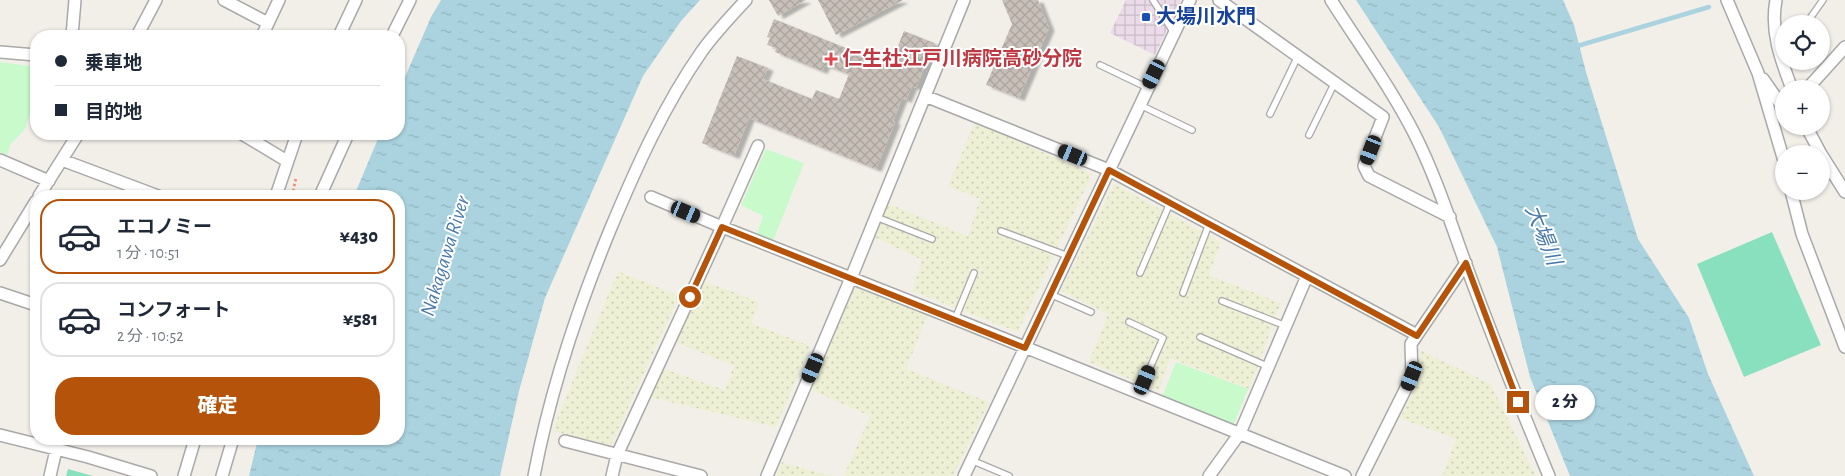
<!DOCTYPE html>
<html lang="ja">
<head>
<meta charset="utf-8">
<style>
  body { margin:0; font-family:"Alegreya Sans","Noto Sans JP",sans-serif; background:#f6f6f7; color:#1f2937; height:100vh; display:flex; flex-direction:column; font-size:19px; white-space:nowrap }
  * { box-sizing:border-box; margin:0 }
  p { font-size:16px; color:#747a83 }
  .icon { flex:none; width:28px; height:28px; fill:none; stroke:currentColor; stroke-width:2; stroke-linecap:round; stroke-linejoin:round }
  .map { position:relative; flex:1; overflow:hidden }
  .sheet { position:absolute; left:30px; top:190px; width:375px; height:255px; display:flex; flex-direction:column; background:#fff; border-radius:20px; box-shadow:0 1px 4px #0004 }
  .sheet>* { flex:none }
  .guide { position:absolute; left:30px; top:30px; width:375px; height:110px; border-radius:20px; box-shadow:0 1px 4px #0004; display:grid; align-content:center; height:110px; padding:0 25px; background:#fff }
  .tools { position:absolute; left:1775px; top:15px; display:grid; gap:10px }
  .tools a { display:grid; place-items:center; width:55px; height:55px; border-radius:50%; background:#fff; box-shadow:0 1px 4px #0004; font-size:25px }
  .end { position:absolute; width:22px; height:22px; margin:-11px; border:6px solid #b45309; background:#fff; box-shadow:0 0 0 2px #fff }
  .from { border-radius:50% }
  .bubble { position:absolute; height:35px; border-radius:18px; background:#fff; box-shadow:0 1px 4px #0004; font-size:16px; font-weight:800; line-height:35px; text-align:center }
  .car { position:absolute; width:15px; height:30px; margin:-15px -8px; border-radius:6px; box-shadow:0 0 4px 1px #0007; background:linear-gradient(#222 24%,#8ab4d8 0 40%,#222 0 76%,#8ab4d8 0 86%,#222 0) }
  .guide b { display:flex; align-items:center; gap:18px; height:48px; font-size:19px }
  .guide b+b { border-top:1px solid #e0e1e3 }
  .guide i { width:12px; height:12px; background:#1f2937 }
  ul { padding:9px 0 0; list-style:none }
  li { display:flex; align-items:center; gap:15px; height:75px; margin:0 10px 8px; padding:0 15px; border:2px solid #e0e1e3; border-radius:20px }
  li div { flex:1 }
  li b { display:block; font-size:19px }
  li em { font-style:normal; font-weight:800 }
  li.on { border-color:#b45309 }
  li>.icon { width:45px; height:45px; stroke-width:1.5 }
  .action { display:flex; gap:10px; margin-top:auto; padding:10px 25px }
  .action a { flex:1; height:58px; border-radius:20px; background:#b45309; color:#fff; font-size:20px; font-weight:800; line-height:58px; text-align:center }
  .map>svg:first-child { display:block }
  .industrial { fill:url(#industrial-grid) }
  .farmland { fill:url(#farmland-dots) }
  .park { fill:#c8facc }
  .pitch { fill:#88e0be }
  .water { fill:url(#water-ripples) }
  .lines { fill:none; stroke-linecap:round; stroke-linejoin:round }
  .stream { stroke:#aad3df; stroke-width:4.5 }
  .building { fill:url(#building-cross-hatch); filter:url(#shadow) }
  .lane-casing { stroke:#a9a9a9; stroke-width:8 }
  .street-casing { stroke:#a9a9a9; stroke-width:14 }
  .path { stroke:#fa8072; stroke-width:2.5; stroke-dasharray:2.5 2.5; stroke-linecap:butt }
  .lane { stroke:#fff; stroke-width:5.5 }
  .street { stroke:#fff; stroke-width:11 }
  .route { stroke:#b45309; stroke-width:6 }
  .transit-dot { fill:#1a4fb4; stroke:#fff; stroke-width:2 }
  .health-dot { fill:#e0444e; stroke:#fff; stroke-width:2 }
  .labels { text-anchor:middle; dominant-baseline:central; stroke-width:4; stroke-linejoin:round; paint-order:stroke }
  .transit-label { font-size:20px; font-weight:bold; fill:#164399; stroke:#fff; text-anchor:start }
  .health-label { font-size:20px; font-weight:bold; fill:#be3a42; stroke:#fff; text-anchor:start }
  .water-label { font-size:21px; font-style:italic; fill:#4a7aab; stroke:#fff }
</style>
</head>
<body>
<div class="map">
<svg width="1845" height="476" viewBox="0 0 1845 476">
  <defs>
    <pattern id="industrial-grid" width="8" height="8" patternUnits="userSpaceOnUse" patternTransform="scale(1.25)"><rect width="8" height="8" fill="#ebdbe8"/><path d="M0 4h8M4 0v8" fill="none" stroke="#c9bcc7"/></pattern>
    <pattern id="farmland-dots" width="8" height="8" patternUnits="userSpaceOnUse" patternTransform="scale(1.25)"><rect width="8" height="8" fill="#eef0d5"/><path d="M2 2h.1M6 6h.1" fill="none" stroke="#ccceb7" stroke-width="1.8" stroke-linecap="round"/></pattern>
    <pattern id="water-ripples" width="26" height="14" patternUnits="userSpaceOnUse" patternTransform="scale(1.25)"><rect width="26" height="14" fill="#aad3df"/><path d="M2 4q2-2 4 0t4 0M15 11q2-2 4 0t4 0" fill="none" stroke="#92b5bf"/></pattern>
    <pattern id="building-cross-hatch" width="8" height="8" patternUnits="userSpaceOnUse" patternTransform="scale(1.25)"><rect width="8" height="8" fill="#c7bfb8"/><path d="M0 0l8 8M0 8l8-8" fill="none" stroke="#aba49e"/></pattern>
    <filter id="shadow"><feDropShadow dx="5.5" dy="3" stdDeviation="1" flood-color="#0004"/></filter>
  </defs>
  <rect width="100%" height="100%" fill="#f2efe9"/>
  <!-- industrial -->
  <path class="industrial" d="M1126 0H1181L1155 55 1110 33Z"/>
  <!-- farmland -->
  <path class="farmland" d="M975 122 1092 174 1018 332 912 291 922 260 874 237 889 204 968 236 980 199 948 186Z
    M1114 184 1221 242 1209 275 1281 303 1249 389 1170 358 1159 391 1089 362 1108 314 1061 291Z
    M618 271 679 296 611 445 553 431 557 419Z
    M702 280 759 302 751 323 810 346 776 427 649 397 661 368 725 390 734 366 673 341Z
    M855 286 928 314 906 369 989 402 953 476H844L870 416 811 390Z
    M1420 350 1491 384 1536 476H1442L1456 439 1400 418 1418 381Z
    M782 462 832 476H776Z"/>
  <!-- park -->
  <path class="park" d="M0 62 36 67V95L25 129 11 144 7 155 0 152Z
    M766 149 804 163 773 241 757 234 763 216 741 205Z
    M1176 362 1248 389 1233 426 1162 397Z"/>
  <!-- pitch -->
  <path class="pitch" d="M1772 232 1821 345 1744 377 1697 264Z
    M68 469 93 476H66Z"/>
  <!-- water -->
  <path class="water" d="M441 0H700L681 21 643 76 545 298 519 391 500 476H249L258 439H399V196H354L380 134H399V91L431 17Z
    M1356 0H1563L1574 25 1586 72 1638 239 1689 318 1708 374 1754 476H1570L1530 377 1497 247 1439 127Z"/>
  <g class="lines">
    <!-- stream -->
    <path class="stream" d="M1574 47 1709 7"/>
  </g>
  <!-- building -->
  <path class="building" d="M769 0H806L778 16Z
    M818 0H903L836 35Z
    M1002 0H1038L1049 28 1019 98 986 85 1012 24Z
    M774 19 890 66 904 31 934 43 916 88 912 86 906 100 902 98 893 121 895 122 876 169 749 118 734 156 702 143 737 56 768 68 763 79 812 99 816 90 839 99 849 74 825 65 822 71 775 52 776 48 767 45 770 38 767 37Z"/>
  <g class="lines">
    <!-- lane casing -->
    <g class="lane-casing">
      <path id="lane" d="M1153 0 1174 33
        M1806 24 1823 0
        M1100 65 1148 88
        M1140 105 1192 130
        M1270 114 1298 56
        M1309 135 1335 82
        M876 217 932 239
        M1001 231 1068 256
        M1140 273 1170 203
        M1183 293 1209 224
        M1050 294 1091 312
        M1222 301 1286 326
        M955 319 974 273
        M1129 322 1163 338 1139 393
        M1200 337 1269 367
        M971 460 1009 476"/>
    </g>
    <!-- street casing -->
    <g class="street-casing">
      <path id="street" d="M224 0 268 23
        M1219 0 1383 117 1364 166 1369 176 1450 217
        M1331 0C1359 44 1391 88 1415 135 1436 177 1450 221 1466 265 1492 336 1520 406 1549 476
        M1727 0 1758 73 1784 161
        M1776 0C1770 32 1781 60 1792 89
        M72 36 75 0
        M137 36 156 0
        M262 36 279 0
        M339 36 356 0
        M392 36 410 0
        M0 52 36 55
        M1763 79 1784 109
        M1807 89 1845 47
        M925 96 1109 170 1417 335 1466 263
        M1806 126 1821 154
        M242 134 287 161
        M1821 154 1845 192
        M0 160 49 181
        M62 160 158 196
        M1791 191 1802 234 1845 347
        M39 196 78 134
        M276 196 297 134
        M320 196 348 134
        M651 197 722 227 758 146
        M0 260 36 201
        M0 293 36 305
        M0 435 88 457 151 476
        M565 441 701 476
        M50 476 56 450
        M184 476 195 439
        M222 476 233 439
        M534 476C550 391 577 310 610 230 636 168 663 107 702 51 715 33 731 16 746 0
        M612 476 617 455 722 227 955 319 1345 476
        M767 476 851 278 964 0
        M964 476 1190 0
        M1209 476 1240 433 1307 276
        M1362 476 1412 376 1411 344 1417 335"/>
    </g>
    <!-- path -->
    <path class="path" d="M292 196 296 178"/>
    <!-- lane -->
    <use href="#lane" class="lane"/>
    <!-- street -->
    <use href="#street" class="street"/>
  </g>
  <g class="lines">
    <!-- route -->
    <path class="route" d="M690 297 722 227 1025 348 1109 170 1417 336 1466 263 1518 402"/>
  </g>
  <!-- markers -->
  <rect class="transit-dot" x="1141" y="12" width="10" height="10" rx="2.5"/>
  <path class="health-dot" d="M828.5 51.5h5v5h5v5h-5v5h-5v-5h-5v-5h5z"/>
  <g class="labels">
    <!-- transit labels -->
    <g class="transit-label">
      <text x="1156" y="17">大場川水門</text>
    </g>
    <!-- health labels -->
    <g class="health-label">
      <text x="842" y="59">仁生社江戸川病院高砂分院</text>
    </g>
    <!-- water labels -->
    <g class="water-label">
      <text transform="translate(1543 235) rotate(68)">大場川</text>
      <text transform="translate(445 256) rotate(-73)">Nakagawa River</text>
    </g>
  </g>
</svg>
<div class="tools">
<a><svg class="icon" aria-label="locate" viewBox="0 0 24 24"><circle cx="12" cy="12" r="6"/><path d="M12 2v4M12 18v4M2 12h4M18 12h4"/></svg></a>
<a>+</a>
<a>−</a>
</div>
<i class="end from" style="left:690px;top:297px"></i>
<i class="end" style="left:1518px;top:402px"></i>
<div class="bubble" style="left:1535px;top:385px;width:60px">2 分</div>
<i class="car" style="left:1154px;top:74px;rotate:206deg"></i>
<i class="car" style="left:1371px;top:150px;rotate:201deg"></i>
<i class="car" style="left:1073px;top:155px;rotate:292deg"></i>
<i class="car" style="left:686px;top:212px;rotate:113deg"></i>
<i class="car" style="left:813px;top:368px;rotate:203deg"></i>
<i class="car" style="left:1412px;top:376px;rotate:202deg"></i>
<i class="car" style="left:1145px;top:380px;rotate:23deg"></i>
<div class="guide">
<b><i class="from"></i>乗車地</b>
<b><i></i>目的地</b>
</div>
<section class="sheet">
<ul>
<li class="on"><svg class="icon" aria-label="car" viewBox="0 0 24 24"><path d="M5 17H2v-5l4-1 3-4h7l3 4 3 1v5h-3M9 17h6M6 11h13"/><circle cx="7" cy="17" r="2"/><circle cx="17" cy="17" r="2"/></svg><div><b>エコノミー</b><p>1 分 · 10:51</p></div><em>¥430</em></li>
<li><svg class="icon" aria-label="car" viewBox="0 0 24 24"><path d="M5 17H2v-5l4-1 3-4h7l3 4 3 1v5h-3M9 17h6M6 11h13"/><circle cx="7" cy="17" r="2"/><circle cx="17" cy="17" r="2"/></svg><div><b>コンフォート</b><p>2 分 · 10:52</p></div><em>¥581</em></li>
</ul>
<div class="action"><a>確定</a></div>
</section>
</div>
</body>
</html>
